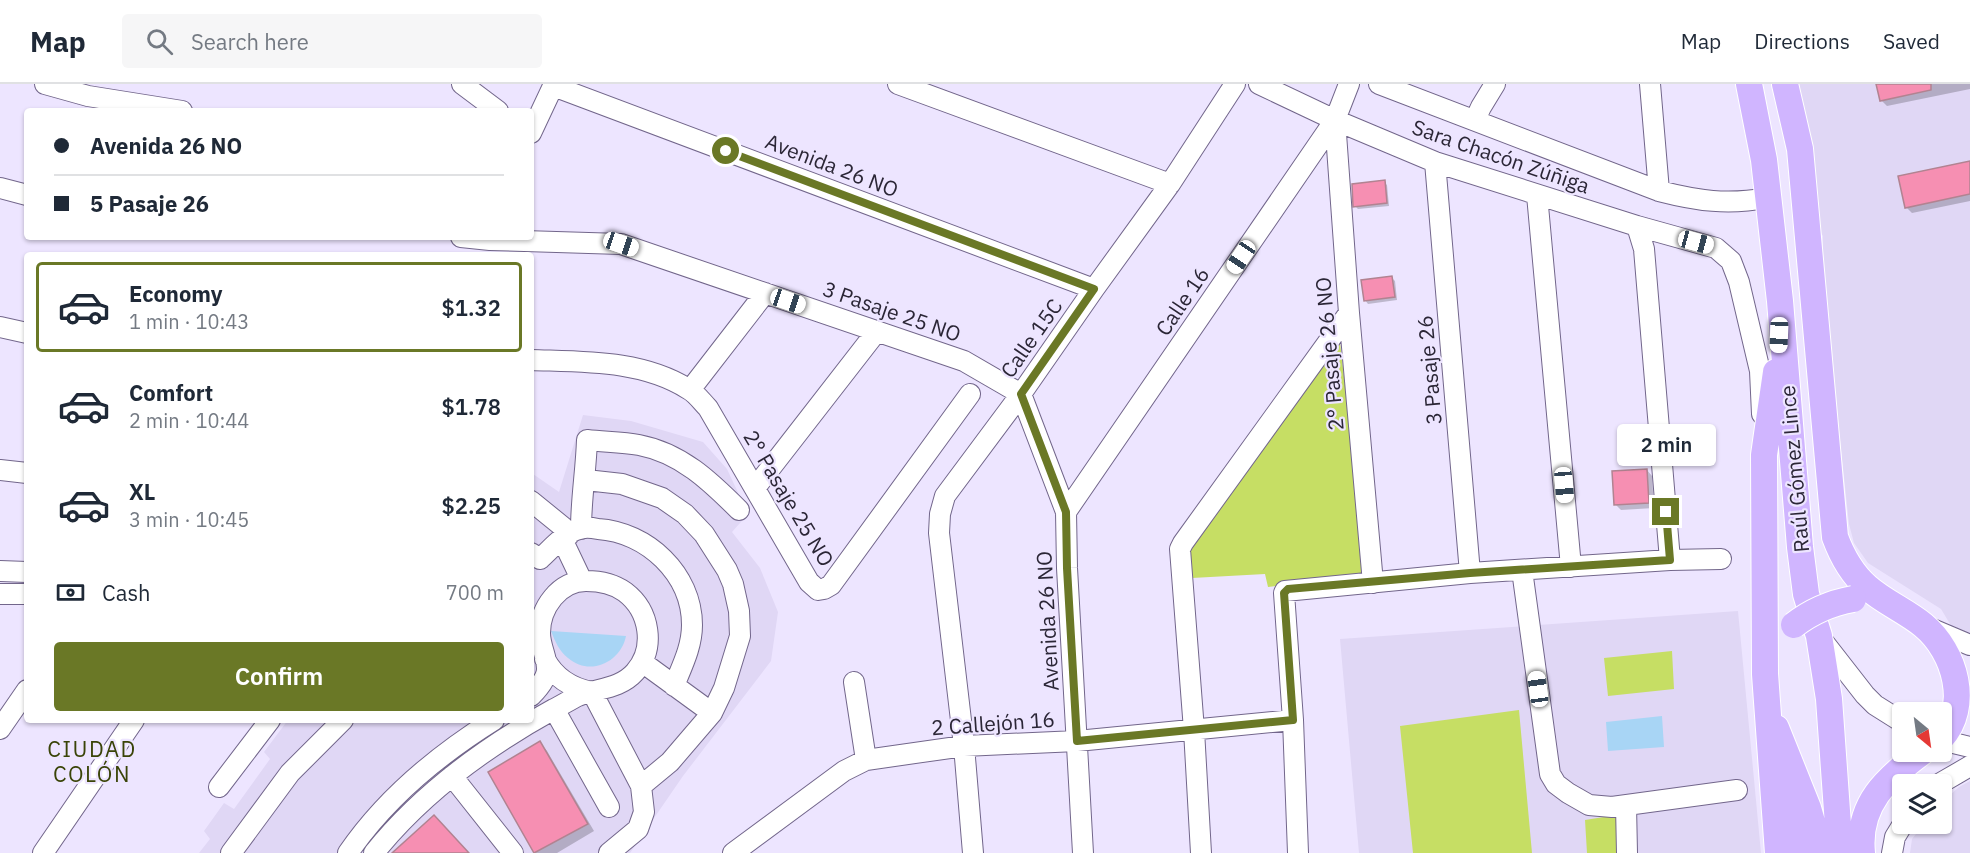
<!DOCTYPE html>
<html lang="en">
<head>
<meta charset="utf-8">
<style>
  body { margin:0; font-family:"IBM Plex Sans",sans-serif; background:#f6f6f7; color:#1f2937; height:100vh; display:flex; flex-direction:column; font-size:22px; white-space:nowrap }
  * { box-sizing:border-box; margin:0 }
  p { font-size:20px; color:#747a83 }
  .icon { flex:none; width:33px; height:33px; fill:none; stroke:currentColor; stroke-width:2; stroke-linecap:round; stroke-linejoin:round }
  .map { position:relative; flex:1; overflow:hidden }
  .drawer { position:absolute; left:24px; top:168px; width:510px; height:471px; display:flex; flex-direction:column; background:#fff; border-radius:6px; box-shadow:0 2px 4px #0004 }
  .drawer>* { flex:none }
  .guide { position:absolute; left:24px; top:24px; width:510px; height:132px; border-radius:6px; box-shadow:0 2px 4px #0004; display:grid; align-content:center; height:132px; padding:0 30px; background:#fff }
  .needle { width:39px; rotate:151deg }
  .buttons { position:absolute; left:1892px; top:618px; display:grid; gap:12px }
  .buttons a { display:grid; place-items:center; width:60px; height:60px; border-radius:6px; background:#fff; box-shadow:0 2px 4px #0004; font-size:30px }
  .end { position:absolute; width:27px; height:27px; margin:-14px; border:8px solid #6a7826; background:#fff; box-shadow:0 0 0 3px #fff }
  .from { border-radius:50% }
  .bubble { position:absolute; height:42px; border-radius:6px; background:#fff; box-shadow:0 2px 4px #0004; font-size:20px; font-weight:600; line-height:42px; text-align:center }
  .car { position:absolute; width:18px; height:36px; margin:-18px -9px; border-radius:8px; box-shadow:0 0 4px 2px #0007; background:linear-gradient(#fff 24%,#345 0 40%,#fff 0 76%,#345 0 86%,#fff 0) }
  .guide b { display:flex; align-items:center; gap:21px; height:57px; font-size:22px }
  .guide b+b { border-top:2px solid #e0e1e3 }
  .guide i { width:15px; height:15px; background:#1f2937 }
  ul { padding:10px 0 0; list-style:none }
  li { display:flex; align-items:center; gap:18px; height:90px; margin:0 12px 9px; padding:0 18px; border:3px solid transparent; border-radius:6px }
  li div { flex:1 }
  li b { display:block; font-size:22px }
  li em { font-style:normal; font-weight:600 }
  li.on { border-color:#6a7826 }
  li>.icon { width:54px; height:54px; stroke-width:1.5 }
  .pay { display:flex; align-items:center; gap:15px; height:66px; padding:0 30px; font-size:22px }
  .pay p { margin-inline-start:auto }
  .cta { display:flex; gap:12px; margin-top:auto; padding:12px 30px }
  .cta a { flex:1; height:69px; border-radius:6px; background:#6a7826; color:#fff; font-size:24px; font-weight:600; line-height:69px; text-align:center }
  header { display:flex; align-items:center; gap:36px; box-sizing:border-box; height:84px; padding:0 30px; background:#fff; border-bottom:2px solid #e0e1e3 }
  header strong { font-size:28px }
  nav { display:flex; gap:33px; margin-inline-start:auto; font-size:21px }
  .search { width:420px; height:54px; background:#f6f6f7; display:flex; align-items:center; gap:15px; box-sizing:border-box; padding:0 21px; border-radius:6px; color:#747a83; font-size:22px }
  .map>svg:first-child { display:block }
  .built { fill:#e0d7f5 }
  .green { fill:#c6de64 }
  .water { fill:#a8d5f5 }
  .shadow { fill:#0003 }
  .building { fill:#f68fb2; stroke:#b18391; stroke-width:1.5 }
  .lines { fill:none; stroke-linecap:round; stroke-linejoin:round }
  .minor-casing { stroke:#72668b; stroke-width:22 }
  .major-casing { stroke:#fff; stroke-width:28 }
  .minor { stroke:#fff; stroke-width:20 }
  .major { stroke:#d0b5ff; stroke-width:26 }
  .major-bridge-casing { stroke:#fff; stroke-width:28; stroke-linecap:butt }
  .major-bridge { stroke:#d0b5ff; stroke-width:26 }
  .route { stroke:#6a7826; stroke-width:8 }
  .labels { text-anchor:middle; dominant-baseline:central; stroke-width:4.5; stroke-linejoin:round; paint-order:stroke }
  .street-label { font-size:21px; fill:#2b2636; stroke:#ede5ff }
  .neighbourhood-label { font-size:22px; letter-spacing:1.5px; fill:#3a4408; stroke:#ede5ff }
</style>
</head>
<body>
<header>
<strong>Map</strong>
<div class="search"><svg class="icon" aria-label="search" viewBox="0 0 24 24"><circle cx="10" cy="10" r="6"/><path d="M15 15l6 6"/></svg>Search here</div>
<nav><a>Map</a><a>Directions</a><a>Saved</a></nav>
</header>
<div class="map">
<svg width="1970" height="769" viewBox="0 0 1970 769">
  <rect width="100%" height="100%" fill="#ede5ff"/>
  <!-- built -->
  <path class="built" d="M1799 0H1970V573L1941 525 1868 479 1854 459 1849 440 1828 244 1822 174 1823 152 1816 141 1815 87Z
    M583 331 631 337 703 358 727 385 748 430 732 448 760 484 778 528 771 577 683 692 630 769H199L210 755 204 747 224 719 234 725 270 675 264 668 288 636H531V393L533 390 559 408Z
    M1738 527 1761 769H1359L1340 555Z
    M1970 697V769H1910L1912 755 1924 740H1941V719L1959 703Z"/>
  <!-- green -->
  <path class="green" d="M1339 250 1367 491 1268 503 1265 490 1192 494 1186 470Z
    M1672 567 1674 605 1608 612 1604 574Z
    M1519 626 1532 769H1413L1400 642Z
    M1629 729 1633 769H1587L1585 736Z"/>
  <!-- water -->
  <path class="water" d="M551 547 626 552C621 578 590 593 568 574 559 567 555 557 551 547Z
    M1662 632 1664 663 1608 667 1606 638Z"/>
  <!-- shadow -->
  <path class="shadow" d="M1878 0H1970V5L1887 22 1881 16Z
    M1970 78V117L1912 129 1906 123Z
    M1384 98 1387 101 1389 122 1358 125 1355 122Z
    M1392 194 1395 197 1397 216 1368 220 1365 216Z
    M1647 386 1652 392 1654 424 1621 426 1615 420Z
    M540 659 547 667 594 747 557 769H536L490 689Z"/>
  <!-- building -->
  <path class="building" d="M1876 0H1931V6L1880 17Z
    M1970 77V110L1905 124 1898 92Z
    M1385 96 1387 119 1353 123 1352 100Z
    M1392 192 1395 213 1364 217 1361 196Z
    M1647 385 1649 419 1614 421 1612 387Z
    M540 657 588 740 534 769 488 688Z
    M434 731 469 769H392Z"/>
  <g class="lines">
    <!-- minor casing -->
    <g class="minor-casing">
      <path id="minor" d="M45 0 88 12 182 27
        M462 0 498 27
        M898 0 1170 100
        M1259 0 1335 36 1435 78 1637 142 1716 164 1731 177 1739 198 1760 287 1762 330
        M1379 0 1659 107C1698 117 1727 121 1767 114
        M1650 0 1659 107
        M553 2 1094 205
        M1335 36 1349 229 1373 499
        M1475 36 1481 23 1495 0
        M531 49 554 0
        M1435 78 1470 489
        M0 104 27 111
        M1537 111 1571 483
        M1637 142 1644 165 1670 476
        M461 153 490 156 621 160 964 277 1021 310 1066 428 1067 484 1083 769
        M0 243 27 249
        M531 276C584 278 642 276 688 305 696 309 702 318 708 324L809 498 818 506 824 505 831 501 970 310
        M690 306 765 209
        M0 386 27 389
        M586 396 622 400 662 414 685 430 704 450 727 486 733 500 739 527 740 552 724 604 712 629 670 678 641 702
        M755 404 877 247
        M531 417 563 443 569 451
        M1066 428 1335 36 1349 0
        M581 445C581 415 586 386 587 356 604 358 622 358 639 361 681 369 710 397 739 426
        M562 455 582 497
        M531 469 540 475C551 465 565 448 580 445 585 443 593 444 598 445 647 448 692 490 692 541 692 563 682 582 674 602
        M1522 486 1550 690 1556 700 1568 709 1589 721 1612 723 1737 706
        M0 487 27 488
        M0 510H27
        M1925 542 1970 561
        M1819 552 1865 611 1875 621 1902 638
        M545 575C555 594 571 604 592 608L641 702 644 728 638 745 609 769
        M642 578 712 629
        M854 598 866 676
        M554 625 609 723
        M0 645 27 606
        M1941 656 1970 663
        M452 692 513 769
        M1939 700 1970 682
        M219 703 270 636
        M1626 721 1627 769
        M43 769 134 636
        M231 769 290 689 343 636
        M348 769C385 715 438 671 494 636
        M374 769C422 709 487 662 554 625 562 621 570 616 578 612 598 604 620 605 635 588 656 564 650 527 625 508 614 500 599 497 586 497 559 497 540 524 540 549 540 562 547 573 547 585 547 594 537 606 531 612
        M733 769 844 687 866 676 964 662 1077 657 1293 636
        M973 769 964 662 939 449 940 430 945 412 1021 310 1094 205 1170 100 1235 0
        M1201 769 1194 646 1180 465 1183 459 1349 229
        M1298 769 1293 636 1284 509 1285 507 1470 489 1670 476 1721 475
        M1892 769 1895 753 1903 740"/>
    </g>
    <!-- major casing -->
    <g class="major-casing">
      <path id="major" d="M1749 0 1764 76 1780 217 1800 463 1806 510 1819 552 1829 615 1840 769
        M1785 0 1800 65 1835 453C1842 472 1851 489 1867 503 1884 518 1906 527 1923 541 1956 568 1970 623 1941 654
        M1776 288 1764 371 1765 590 1778 769
        M1776 644 1808 724 1821 769
        M1789 714 1796 769
        M1862 769C1857 720 1887 694 1922 668"/>
    </g>
    <!-- minor -->
    <use href="#minor" class="minor"/>
    <!-- major -->
    <use href="#major" class="major"/>
    <!-- major-bridge casing -->
    <g class="major-bridge-casing">
      <path id="major-bridge" d="M1794 541C1812 527 1831 519 1853 515"/>
    </g>
    <!-- major-bridge -->
    <use href="#major-bridge" class="major-bridge"/>
  </g>
  <g class="lines">
    <!-- route -->
    <path class="route" d="M726 67 1094 205 1021 310 1066 428 1067 484 1077 657 1293 636 1284 509 1288 505 1470 489 1670 476 1666 428"/>
  </g>
  <g class="labels">
    <!-- street labels -->
    <g class="street-label">
      <text transform="translate(1501 72) rotate(19)">Sara Chacón Zúñiga</text>
      <text transform="translate(832 81) rotate(21)">Avenida 26 NO</text>
      <text transform="translate(1182 217) rotate(-56)">Calle 16</text>
      <text transform="translate(892 227) rotate(19)">3 Pasaje 25 NO</text>
      <text transform="translate(1031 254) rotate(-55)">Calle 15C</text>
      <text transform="translate(1329 270) rotate(-95)">2° Pasaje 26 NO</text>
      <text transform="translate(1429 286) rotate(-95)">3 Pasaje 26</text>
      <text transform="translate(1794 385) rotate(-95)">Raúl Gómez Lince</text>
      <text transform="translate(789 414) rotate(59)">2° Pasaje 25 NO</text>
      <text transform="translate(1047 537) rotate(-93)">Avenida 26 NO</text>
      <text transform="translate(993 639) rotate(-4)">2 Callejón 16</text>
    </g>
    <!-- neighbourhood labels -->
    <g class="neighbourhood-label">
      <text x="92" y="664">CIUDAD<tspan x="92" dy="25">COLÓN</tspan></text>
    </g>
  </g>
</svg>
<div class="buttons">
<a><svg class="needle" viewBox="-14 -14 28 28"><path d="M0-13l5 13h-10z" fill="#e53935"/><path d="M0 13l5-13h-10z" fill="#747a83"/></svg></a>
<a><svg class="icon" aria-label="layers" viewBox="0 0 24 24"><path d="M12 4l9 5-9 5-9-5zM3 14l9 5 9-5"/></svg></a>
</div>
<i class="end from" style="left:726px;top:67px"></i>
<i class="end" style="left:1666px;top:428px"></i>
<div class="bubble" style="left:1617px;top:340px;width:99px">2 min</div>
<i class="car" style="left:1696px;top:158px;rotate:105deg"></i>
<i class="car" style="left:621px;top:160px;rotate:109deg"></i>
<i class="car" style="left:1241px;top:173px;rotate:214deg"></i>
<i class="car" style="left:788px;top:217px;rotate:109deg"></i>
<i class="car" style="left:1779px;top:251px;rotate:182deg"></i>
<i class="car" style="left:1564px;top:401px;rotate:175deg"></i>
<i class="car" style="left:1538px;top:605px;rotate:352deg"></i>
<div class="guide">
<b><i class="from"></i>Avenida 26 NO</b>
<b><i></i>5 Pasaje 26</b>
</div>
<section class="drawer">
<ul>
<li class="on"><svg class="icon" aria-label="car" viewBox="0 0 24 24"><path d="M5 17H2v-5l4-1 3-4h7l3 4 3 1v5h-3M9 17h6M6 11h13"/><circle cx="7" cy="17" r="2"/><circle cx="17" cy="17" r="2"/></svg><div><b>Economy</b><p>1 min · 10:43</p></div><em>$1.32</em></li>
<li><svg class="icon" aria-label="car" viewBox="0 0 24 24"><path d="M5 17H2v-5l4-1 3-4h7l3 4 3 1v5h-3M9 17h6M6 11h13"/><circle cx="7" cy="17" r="2"/><circle cx="17" cy="17" r="2"/></svg><div><b>Comfort</b><p>2 min · 10:44</p></div><em>$1.78</em></li>
<li><svg class="icon" aria-label="car" viewBox="0 0 24 24"><path d="M5 17H2v-5l4-1 3-4h7l3 4 3 1v5h-3M9 17h6M6 11h13"/><circle cx="7" cy="17" r="2"/><circle cx="17" cy="17" r="2"/></svg><div><b>XL</b><p>3 min · 10:45</p></div><em>$2.25</em></li>
</ul>
<div class="pay"><svg class="icon" aria-label="cash" viewBox="0 0 24 24"><path d="M3 7h18v10H3z"/><circle cx="12" cy="12" r="2"/></svg>Cash<p>700 m</p></div>
<div class="cta"><a>Confirm</a></div>
</section>
</div>
</body>
</html>
